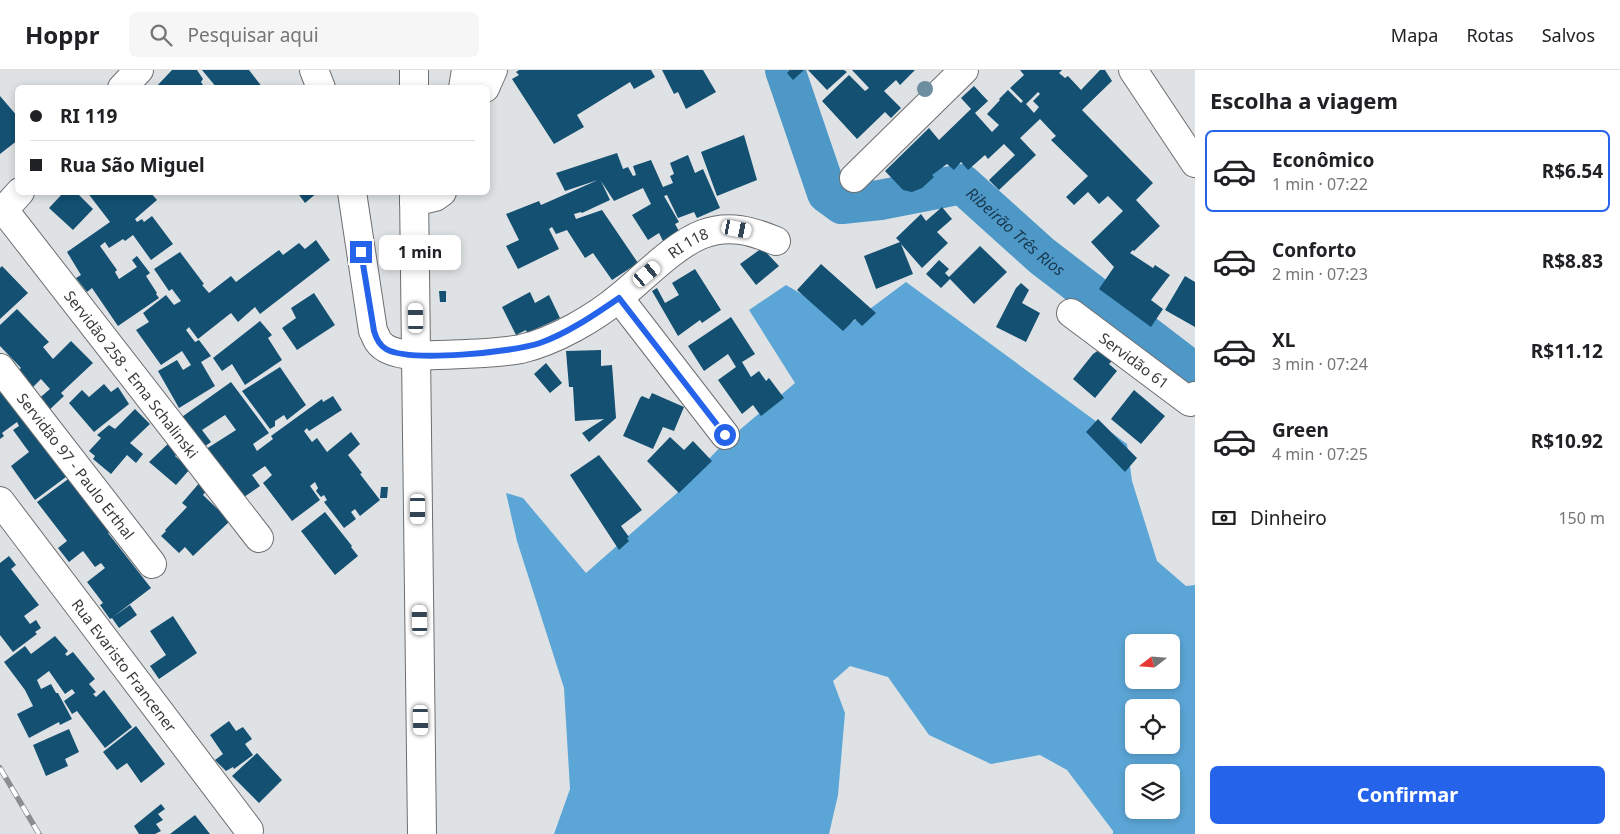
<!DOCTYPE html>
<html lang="pt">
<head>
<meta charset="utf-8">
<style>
  body { margin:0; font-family:"Noto Sans",sans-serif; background:#f6f6f6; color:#202124; height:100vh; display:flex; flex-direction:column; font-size:19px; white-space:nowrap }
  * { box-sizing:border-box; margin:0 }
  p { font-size:16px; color:#757577 }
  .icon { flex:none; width:28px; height:28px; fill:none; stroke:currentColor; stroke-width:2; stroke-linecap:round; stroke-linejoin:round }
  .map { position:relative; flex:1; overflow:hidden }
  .details { display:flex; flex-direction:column; background:#fff; width:425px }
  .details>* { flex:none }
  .banner { position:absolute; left:15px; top:15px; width:475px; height:110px; border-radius:8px; box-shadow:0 2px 8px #0003; display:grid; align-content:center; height:110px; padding:0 15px; background:#fff }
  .needle { width:32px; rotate:253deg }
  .tools { position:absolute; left:1125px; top:564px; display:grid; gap:10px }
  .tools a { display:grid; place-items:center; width:55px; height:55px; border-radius:8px; background:#fff; box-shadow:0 2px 8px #0003; font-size:25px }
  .end { position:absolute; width:22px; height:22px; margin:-11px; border:6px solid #2563eb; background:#fff; box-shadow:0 0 0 2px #fff }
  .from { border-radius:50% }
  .bubble { position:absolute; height:35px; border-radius:8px; background:#fff; box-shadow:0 2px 8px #0003; font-size:16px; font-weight:700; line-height:35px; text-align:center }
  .car { position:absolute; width:15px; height:30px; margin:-15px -8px; border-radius:6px; box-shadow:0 0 4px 1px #0007; background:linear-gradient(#fff 24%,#345 0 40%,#fff 0 76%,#345 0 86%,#fff 0) }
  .banner b { display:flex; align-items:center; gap:18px; height:48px; font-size:19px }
  .banner b+b { border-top:1px solid #e0e0e0 }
  .banner i { width:12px; height:12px; background:#202124 }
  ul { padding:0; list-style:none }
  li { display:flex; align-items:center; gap:15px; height:82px; margin:0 10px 8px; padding:0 5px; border:2px solid transparent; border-radius:8px }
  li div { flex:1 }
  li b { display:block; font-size:19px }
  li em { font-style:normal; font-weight:700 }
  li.current { border-color:#2563eb }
  li>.icon { width:45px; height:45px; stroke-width:1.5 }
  h2 { padding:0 15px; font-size:22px; line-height:60px }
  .pay { display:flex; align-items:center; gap:12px; height:55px; padding:0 15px; font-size:19px }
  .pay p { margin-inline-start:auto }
  .action { display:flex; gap:10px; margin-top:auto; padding:10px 15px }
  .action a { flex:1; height:58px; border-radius:8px; background:#2563eb; color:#fff; font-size:20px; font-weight:700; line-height:58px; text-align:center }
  header { display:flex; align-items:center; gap:30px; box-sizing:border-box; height:70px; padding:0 25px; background:#fff; border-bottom:1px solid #e0e0e0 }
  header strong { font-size:24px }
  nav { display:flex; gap:28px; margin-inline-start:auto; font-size:18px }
  .search { width:350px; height:45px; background:#f6f6f6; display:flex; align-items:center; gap:12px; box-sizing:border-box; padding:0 18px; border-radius:8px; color:#757577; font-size:19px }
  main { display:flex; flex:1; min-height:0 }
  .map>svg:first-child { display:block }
  .forest { fill:#5ca6d7; fill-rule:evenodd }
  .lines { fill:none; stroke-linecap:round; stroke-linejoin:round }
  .river { stroke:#4e98c8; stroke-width:40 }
  .building { fill:#135072; fill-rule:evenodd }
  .minor-casing { stroke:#6c6e70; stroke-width:30 }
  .highway-casing { stroke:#6c6e70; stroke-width:30 }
  .minor { stroke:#fff; stroke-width:28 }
  .highway { stroke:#fff; stroke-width:28 }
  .rail-casing { stroke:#8b8d8f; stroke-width:5.5 }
  .rail { stroke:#fff; stroke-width:4; stroke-dasharray:11; stroke-linecap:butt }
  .tree { fill:#6c8ea0 }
  .route { stroke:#2563eb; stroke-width:6 }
  .labels { text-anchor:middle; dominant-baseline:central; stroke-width:5; stroke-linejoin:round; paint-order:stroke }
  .street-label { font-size:15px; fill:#38393a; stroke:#fff }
  .water-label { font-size:16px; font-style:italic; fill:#17384d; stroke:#fff }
</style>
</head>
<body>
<header>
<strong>Hoppr</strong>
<div class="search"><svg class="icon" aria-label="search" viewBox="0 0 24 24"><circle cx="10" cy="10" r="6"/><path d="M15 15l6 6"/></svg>Pesquisar aqui</div>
<nav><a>Mapa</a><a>Rotas</a><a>Salvos</a></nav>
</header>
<main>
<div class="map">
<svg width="1195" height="764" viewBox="0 0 1195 764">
  <rect width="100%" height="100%" fill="#dfe2e4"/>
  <!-- forest -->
  <path class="forest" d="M906 212 1127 374 1132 411 1157 491 1186 516 1195 515V764H1113V761L1067 700 1040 685 991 694 929 665 888 607 850 596 833 611 845 643 838 725 829 764H554L570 719 564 618 517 471 506 423 523 428 586 503 676 424 723 374 795 313 749 240 786 215 851 253ZM1134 572H1171V610H1134ZM1134 638H1171V675H1134ZM1134 702H1171V740H1134Z"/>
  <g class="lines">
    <!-- river -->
    <path class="river" id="s1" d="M785 0 827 123 842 134 880 130 962 114 1042 186 1191 300"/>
  </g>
  <!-- building -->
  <path class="building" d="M172 0H197L203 9 201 12 205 18H155Z
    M202 0H249L263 18H217Z
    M519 0H651L655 7 634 19 630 12 577 45 584 57 554 74 512 9 519 5 516 2Z
    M662 0H703L716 22 686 39 678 22 674 24Z
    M790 0H804L793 10 787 3Z
    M808 0H844L847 2 827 20Z
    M852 0H915L900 15 896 10 884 21 901 38 891 48 885 42 857 69 822 31 849 5 865 21 869 18Z
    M1020 0H1062L1059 3 1065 8 1068 6 1081 20 1100 0H1105L1112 11 1082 40 1153 113 1136 130 1160 156 1134 181 1133 180 1130 183 1153 198 1155 195 1170 205 1151 230 1163 239 1151 257 1099 219 1114 197 1091 172 1123 141 1108 126 1099 134 1088 122 1074 135 1066 127 1088 106 1051 70 1056 66 1040 49 1020 68 1036 85 999 120 989 110 1015 85 1004 74 988 89 985 85 968 100 961 92 954 100 947 94 932 105 934 107 922 118 912 122 903 120 885 101 929 58 939 70 971 39 961 28 974 16 988 31 975 43 992 62 999 55 987 44 1000 30 999 29 1008 20 1021 33 1023 31 1010 18 1024 5ZM1038 22 1040 24 1033 31 1039 37 1034 43 1026 34Z
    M0 26 18 47V70L0 84Z
    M744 65 757 110 717 126 701 82Z
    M617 83 623 99 628 97 633 106 636 105 633 96 651 90 663 117 673 113 670 106 674 104 670 93 688 85 695 103 703 99 720 138 697 148 694 142 678 148 667 125 664 126 679 152 675 154 680 163 664 173 659 163 648 170 632 145 651 134 643 118 614 131 601 111 610 130 582 143 581 142 574 144 576 149 602 140 638 193 612 210 593 183 585 188 567 160 556 164 552 157 549 159 559 179 518 199 506 176 519 170 506 144 539 131 541 135 598 110 565 121 556 103Z
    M64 122H74L76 124 77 123 93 139 73 160 49 138Z
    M87 122H150L157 130 135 149 137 152 142 149 144 152 152 146 173 174 151 190 133 165 125 171 123 169 109 178 105 172 100 176 117 200 115 202 119 209 137 197 132 190 137 186 150 203 146 206 157 223 156 224 159 228 118 256 92 218 87 222 76 208 81 205 67 182 110 152Z
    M297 122H318L305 133Z
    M942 137 952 149 937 162 948 173 922 198 901 174 913 204 876 219 864 186 900 172 896 168 921 144 926 151Z
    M316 170 330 190 260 244 255 237 238 252 231 243 198 269 189 257 186 260 195 272 199 270 211 286 201 292 215 316 179 338 158 301 177 290 183 300 191 295 182 281 161 295 136 260 149 252 143 243 166 225 174 235 181 231 172 219 169 221 154 199 180 182 204 214 202 215 209 223 231 206 236 212 279 180 283 185 299 173 305 179Z
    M980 176 1007 202 974 234 950 209 941 218 926 204 939 190 949 199 945 203 949 207Z
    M762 178 779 196 756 215 740 194Z
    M821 194 876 243 862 256 855 249 843 261 797 220Z
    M2 196 28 223 0 249V198Z
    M695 199 721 240 702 253 700 250 678 266 652 221 657 218 665 233 679 225 672 213Z
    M1185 206 1195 212V257L1165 240Z
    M1021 213 1029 220 1022 233 1040 243 1026 272 996 257 1016 218Z
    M439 221H446V232H440Z
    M530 222 535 233 549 225 560 248 527 263 526 260 516 265 502 237Z
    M314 223 335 255 297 280 282 258 296 248 291 238Z
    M17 239 49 272 43 277 53 289 71 271 93 293 61 323 64 326 46 343 36 331 50 319 41 309 29 321 15 303 21 298 0 276V255Z
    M731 247 755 284 742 292 751 307 759 301 766 311 769 308 784 328 761 346 753 335 742 344 718 310 736 297 728 284 704 301 688 276Z
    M260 251 272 265 268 268 282 290 245 315 232 294 222 301 213 288Z
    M601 280V296L612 295 616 348 589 372 582 363 604 349 575 351 573 317H569L566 281Z
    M1099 280 1112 291 1109 294 1117 301 1095 328 1073 309 1093 284Z
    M546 293 562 313 550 323 534 304Z
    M280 297 306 335 287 350 284 345 275 351V356L270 359 242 321Z
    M0 312 70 404 35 430 11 396 29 382 13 360 19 356 17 352 2 363 4 366 0 369Z
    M231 312 269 363 253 374 257 381 273 369 271 366 322 329 323 332 333 326 342 340 309 361 307 358 304 361 312 372 317 368 327 382 351 362 360 374 348 385 362 403 360 404 380 430 360 446 355 439 351 442 356 449 344 458 324 432 327 430 324 425 321 427 316 421 318 418 315 412 310 416 320 430 292 451 263 413 272 405 265 396 252 405 260 416 234 434 203 381 236 360 225 345 202 360 211 372 201 379 179 349Z
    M104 314 111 322 118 317 129 334 94 362 69 333 82 320 89 327Z
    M1134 320 1165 346 1141 374 1111 349Z
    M652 323 684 337 674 361 663 357 653 379 623 366 640 328 642 326 649 329Z
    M135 339 150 354 130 373 143 384 136 393 127 385 111 404 93 389 95 386 89 381 101 368 97 365 109 355 115 359Z
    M1098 349 1137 388 1125 402 1086 362Z
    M670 367 684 380 693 371 712 391 679 423 647 391Z
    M171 371 180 381 175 386 190 399 176 415 149 392Z
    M599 385 642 440 621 456 629 467 627 468 629 471 619 480 570 405Z
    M71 407 112 461 108 463 151 518 113 547 130 535 137 545 119 558 112 548 110 549 100 535 103 533 87 512 105 498 101 493 95 497 83 481 69 492 58 478 67 471 37 432Z
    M201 411 207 420 203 425 230 451 193 486 185 477 179 483 161 466 166 461 165 460 187 437 182 433Z
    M381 417H388L387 428H380Z
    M325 442 352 476 351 477 358 486 335 505 301 461Z
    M9 486 16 495 11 499 39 535 24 546 30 554 36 550 41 558 35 562 37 564 13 582 0 565V493Z
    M173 546 197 583 159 609 150 596 166 585 150 561Z
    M55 566 68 581 65 584 67 586 73 582 95 609 89 614 96 622 93 624 96 627 104 620 132 657 105 678 77 641 72 644 64 631 75 623 72 619 65 624 49 601 37 610 41 619 51 614 56 623H58L72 649 60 655 59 652 29 668 17 644 33 636 25 620 4 592 25 576 31 584Z
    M229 651 236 661 243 657 252 669 245 674 253 685 234 699 233 697 226 701 215 690 223 684 210 665Z
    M136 656 165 694 141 713 127 693 117 700 103 682Z
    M69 659 79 682 65 689 68 696 46 706 33 675Z
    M257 683 282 710 259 733 232 706Z
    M161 734 165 739 158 744 163 750 156 754 161 761 155 764H139L134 756Z
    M195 745 210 764H170Z"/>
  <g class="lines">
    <!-- minor casing -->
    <g class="minor-casing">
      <g id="minor">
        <path d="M314 0 321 18"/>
        <path d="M1133 0 1195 93"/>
        <path d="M122 18 139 0"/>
        <path d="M463 18 466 0"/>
        <path d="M485 18 493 0"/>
        <path d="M854 108 964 0"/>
        <path id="s2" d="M352 122 373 261C375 264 376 268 378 271 388 287 422 286 438 285 465 284 494 284 521 279 555 271 595 248 621 226 644 207 676 174 703 164 729 154 752 161 776 171"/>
        <path d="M414 132 435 127 442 122"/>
        <path id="s3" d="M4 140 259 468"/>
        <path d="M0 144 20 122"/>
        <path d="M619 228 725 365"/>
        <path id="s4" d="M1071 243 1190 332 1195 326"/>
        <path id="s5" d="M0 298 152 494"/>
        <path id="s6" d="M0 431 249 760"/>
      </g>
    </g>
    <!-- highway casing -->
    <g class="highway-casing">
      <path id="highway" d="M414 0V18
        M414 122 422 764"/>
    </g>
    <!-- minor -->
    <use href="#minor" class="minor"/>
    <!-- highway -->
    <use href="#highway" class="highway"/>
    <!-- rail casing -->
    <g class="rail-casing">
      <path id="rail" d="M0 698 39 764"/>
    </g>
    <!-- rail -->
    <use href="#rail" class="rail"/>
  </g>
  <!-- trees -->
  <circle class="tree" cx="925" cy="19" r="8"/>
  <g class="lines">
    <!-- route -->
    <path class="route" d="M361 182 374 261C376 268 379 275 386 279 410 293 513 282 540 273 568 263 594 245 619 228L725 365"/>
  </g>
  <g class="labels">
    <!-- street labels -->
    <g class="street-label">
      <text stroke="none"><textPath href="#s2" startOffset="499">RI 118</textPath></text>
      <text stroke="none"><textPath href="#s4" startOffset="79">Servidão 61</textPath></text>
      <text stroke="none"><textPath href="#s3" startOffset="208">Servidão 258 - Ema Schalinski</textPath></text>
      <text stroke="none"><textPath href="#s5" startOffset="124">Servidão 97 - Paulo Erthal</textPath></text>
      <text stroke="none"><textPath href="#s6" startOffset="206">Rua Evaristo Francener</textPath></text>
    </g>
    <!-- water labels -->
    <g class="water-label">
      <text stroke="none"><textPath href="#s1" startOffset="342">Ribeirão Três Rios</textPath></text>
    </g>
  </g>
</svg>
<div class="tools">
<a><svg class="needle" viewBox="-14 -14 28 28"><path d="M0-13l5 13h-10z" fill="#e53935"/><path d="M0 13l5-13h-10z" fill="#757577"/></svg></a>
<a><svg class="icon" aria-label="locate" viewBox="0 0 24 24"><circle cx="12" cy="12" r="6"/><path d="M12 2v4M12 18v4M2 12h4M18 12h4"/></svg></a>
<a><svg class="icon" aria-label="layers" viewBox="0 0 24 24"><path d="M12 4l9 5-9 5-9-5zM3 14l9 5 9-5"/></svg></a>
</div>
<i class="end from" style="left:725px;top:365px"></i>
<i class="end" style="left:361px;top:182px"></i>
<div class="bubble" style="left:379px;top:165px;width:82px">1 min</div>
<i class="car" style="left:737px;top:159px;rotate:101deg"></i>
<i class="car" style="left:647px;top:204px;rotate:50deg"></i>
<i class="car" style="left:416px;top:248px;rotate:359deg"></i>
<i class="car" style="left:418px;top:439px;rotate:180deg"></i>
<i class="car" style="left:420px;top:550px;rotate:359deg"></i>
<i class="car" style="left:421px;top:650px;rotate:179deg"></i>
<div class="banner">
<b><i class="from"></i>RI 119</b>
<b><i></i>Rua São Miguel</b>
</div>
</div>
<section class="details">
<h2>Escolha a viagem</h2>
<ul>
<li class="current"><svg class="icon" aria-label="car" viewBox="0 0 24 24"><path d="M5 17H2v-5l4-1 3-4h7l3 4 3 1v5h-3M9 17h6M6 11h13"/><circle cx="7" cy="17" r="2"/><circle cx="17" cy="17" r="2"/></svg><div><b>Econômico</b><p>1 min · 07:22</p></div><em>R$6.54</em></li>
<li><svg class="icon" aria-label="car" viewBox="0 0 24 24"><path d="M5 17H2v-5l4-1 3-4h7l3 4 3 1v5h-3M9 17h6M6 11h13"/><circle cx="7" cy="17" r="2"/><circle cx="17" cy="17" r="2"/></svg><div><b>Conforto</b><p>2 min · 07:23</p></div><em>R$8.83</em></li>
<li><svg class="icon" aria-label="car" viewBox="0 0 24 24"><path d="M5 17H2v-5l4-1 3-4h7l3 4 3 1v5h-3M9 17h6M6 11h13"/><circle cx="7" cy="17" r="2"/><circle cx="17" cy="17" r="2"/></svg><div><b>XL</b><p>3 min · 07:24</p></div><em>R$11.12</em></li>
<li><svg class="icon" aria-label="car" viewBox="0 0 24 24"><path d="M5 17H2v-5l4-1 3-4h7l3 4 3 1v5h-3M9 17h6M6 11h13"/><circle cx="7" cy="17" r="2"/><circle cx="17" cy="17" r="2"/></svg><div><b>Green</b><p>4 min · 07:25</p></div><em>R$10.92</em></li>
</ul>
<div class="pay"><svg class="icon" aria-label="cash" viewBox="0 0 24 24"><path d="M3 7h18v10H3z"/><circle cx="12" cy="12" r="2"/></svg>Dinheiro<p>150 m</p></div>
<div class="action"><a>Confirmar</a></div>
</section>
</main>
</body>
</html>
